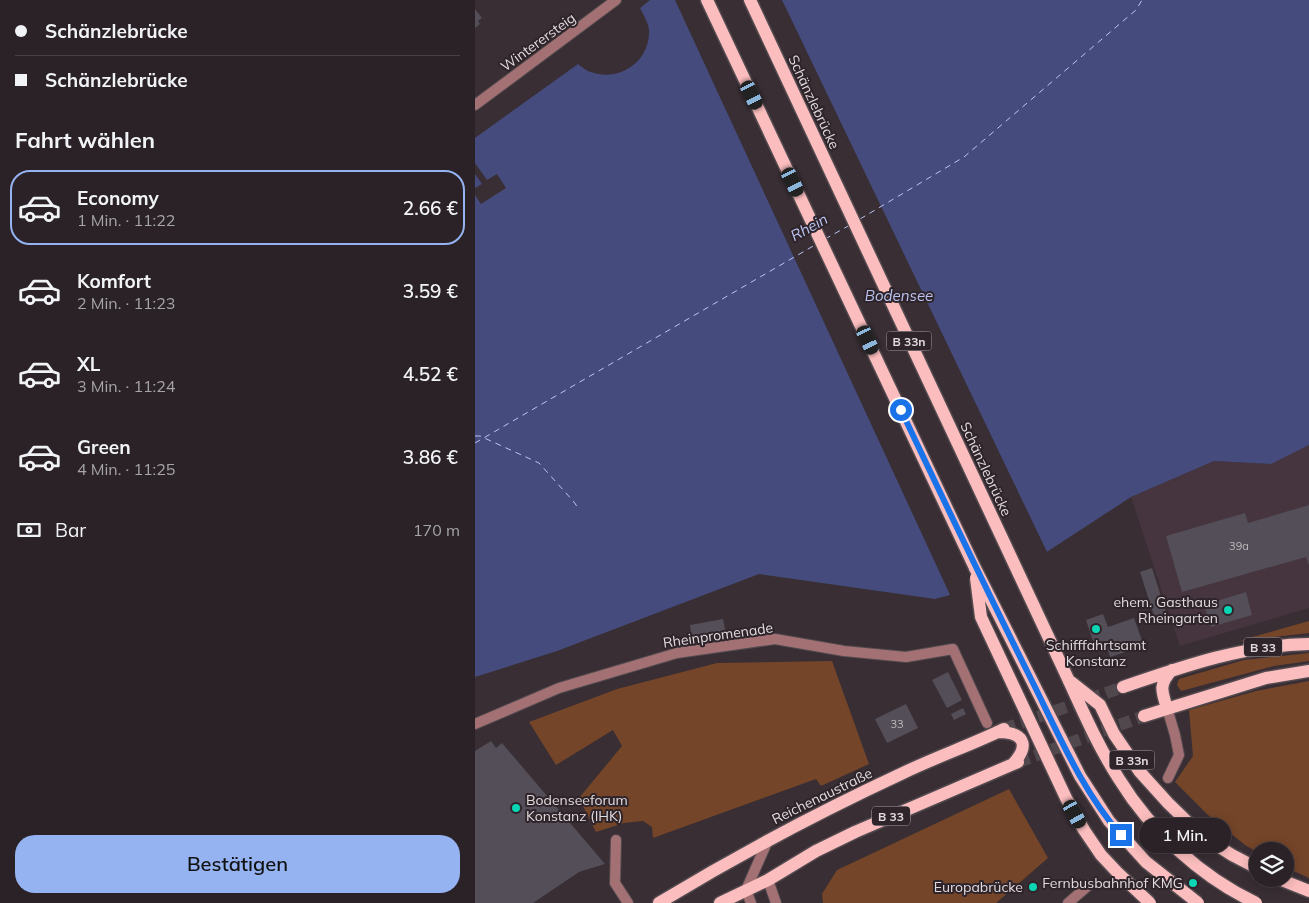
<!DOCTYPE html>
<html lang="de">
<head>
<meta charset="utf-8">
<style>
  body { margin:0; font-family:Mulish,sans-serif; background:#362f33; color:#f1f3f6; height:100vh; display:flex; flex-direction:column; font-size:19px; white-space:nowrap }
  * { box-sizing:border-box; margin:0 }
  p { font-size:16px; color:#a5a4a7 }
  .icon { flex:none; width:28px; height:28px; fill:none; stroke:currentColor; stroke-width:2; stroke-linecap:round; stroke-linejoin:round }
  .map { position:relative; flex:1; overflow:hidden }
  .side { display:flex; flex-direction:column; background:#2a2227; width:475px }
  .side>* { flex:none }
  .guide { display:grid; align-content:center; height:110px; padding:0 15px; background:#2a2227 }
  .fabs { position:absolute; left:774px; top:842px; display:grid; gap:10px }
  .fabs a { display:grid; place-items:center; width:45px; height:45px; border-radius:50%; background:#2a2227; box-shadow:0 2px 12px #0003,0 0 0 1px #463f44; font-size:25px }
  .end { position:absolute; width:22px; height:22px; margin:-11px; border:6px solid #1a73e8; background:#fff; box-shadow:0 0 0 2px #fff }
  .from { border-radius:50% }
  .bubble { position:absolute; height:35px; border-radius:18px; background:#2a2227; box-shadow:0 2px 12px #0003,0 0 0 1px #463f44; font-size:16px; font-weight:600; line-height:35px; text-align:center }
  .car { position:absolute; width:15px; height:30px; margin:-15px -8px; border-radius:6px; box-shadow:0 0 4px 1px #0007; background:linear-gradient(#222 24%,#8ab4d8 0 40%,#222 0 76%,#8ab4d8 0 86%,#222 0) }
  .guide b { display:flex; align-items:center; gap:18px; height:48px; font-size:19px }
  .guide b+b { border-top:1px solid #463f44 }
  .guide i { width:12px; height:12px; background:#f1f3f6 }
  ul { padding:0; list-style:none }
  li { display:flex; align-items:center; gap:15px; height:75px; margin:0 10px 8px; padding:0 5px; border:2px solid transparent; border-radius:20px }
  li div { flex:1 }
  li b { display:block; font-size:19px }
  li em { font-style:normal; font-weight:600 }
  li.selected { border-color:#95b2f1 }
  li>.icon { width:45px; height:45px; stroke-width:1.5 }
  h2 { padding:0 15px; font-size:22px; line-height:60px }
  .pay { display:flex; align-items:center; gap:12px; height:55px; padding:0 15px; font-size:19px }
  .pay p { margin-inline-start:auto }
  .button { display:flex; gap:10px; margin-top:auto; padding:10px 15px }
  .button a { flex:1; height:58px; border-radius:20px; background:#95b2f1; color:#111; font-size:20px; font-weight:600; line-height:58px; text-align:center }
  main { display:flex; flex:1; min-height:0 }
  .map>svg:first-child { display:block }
  .built { fill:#46353f }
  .green { fill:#744529 }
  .water { fill:#454b7c }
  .pier { fill:#382e34 }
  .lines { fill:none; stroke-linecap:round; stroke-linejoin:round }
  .ferry { stroke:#bbc4f3; stroke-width:1; stroke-dasharray:6 5; stroke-linecap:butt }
  .building { fill:#534e57 }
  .primary-tunnel { stroke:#51484e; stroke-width:12; stroke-dasharray:12 6; stroke-linecap:butt }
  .lane-casing { stroke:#534a4f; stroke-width:12 }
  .street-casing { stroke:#534a4f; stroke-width:12 }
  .primary-casing { stroke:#534a4f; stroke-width:15 }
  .lane { stroke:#a37173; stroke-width:10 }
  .street { stroke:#a37173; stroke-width:10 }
  .primary { stroke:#fbbdbe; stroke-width:12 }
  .primary-bridge-casing { stroke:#534a4f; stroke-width:15; stroke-linecap:butt }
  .primary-bridge { stroke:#fbbdbe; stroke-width:12 }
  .route { stroke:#1a73e8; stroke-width:6 }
  .poi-dot { fill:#0ad5b5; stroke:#2e242a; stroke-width:2 }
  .labels { text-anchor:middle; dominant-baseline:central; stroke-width:4; stroke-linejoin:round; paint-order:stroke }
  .number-label { font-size:11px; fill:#beb8bc }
  .shield { fill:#2e242a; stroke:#aba4a8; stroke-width:1 }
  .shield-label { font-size:12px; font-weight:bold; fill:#e1dbde }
  .street-label { font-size:14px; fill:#e1dbde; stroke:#2e242a }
  .poi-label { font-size:14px; fill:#e1dbde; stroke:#2e242a; text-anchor:end }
  .water-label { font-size:15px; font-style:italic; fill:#bbc4f3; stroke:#2e242a }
</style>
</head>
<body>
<main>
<section class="side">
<div class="guide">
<b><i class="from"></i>Schänzlebrücke</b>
<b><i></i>Schänzlebrücke</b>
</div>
<h2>Fahrt wählen</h2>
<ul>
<li class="selected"><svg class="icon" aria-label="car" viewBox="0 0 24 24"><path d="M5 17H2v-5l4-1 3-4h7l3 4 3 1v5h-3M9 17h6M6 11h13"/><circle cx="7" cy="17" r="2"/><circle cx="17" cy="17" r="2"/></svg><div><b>Economy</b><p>1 Min. · 11:22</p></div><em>2.66 €</em></li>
<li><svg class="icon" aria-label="car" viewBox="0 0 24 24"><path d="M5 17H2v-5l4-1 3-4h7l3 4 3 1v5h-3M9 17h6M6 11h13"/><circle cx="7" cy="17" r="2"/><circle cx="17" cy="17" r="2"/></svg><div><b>Komfort</b><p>2 Min. · 11:23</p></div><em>3.59 €</em></li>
<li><svg class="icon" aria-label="car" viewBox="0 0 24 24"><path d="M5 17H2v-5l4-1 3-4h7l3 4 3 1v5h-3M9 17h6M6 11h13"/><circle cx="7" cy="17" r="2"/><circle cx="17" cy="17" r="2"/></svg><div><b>XL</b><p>3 Min. · 11:24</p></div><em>4.52 €</em></li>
<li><svg class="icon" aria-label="car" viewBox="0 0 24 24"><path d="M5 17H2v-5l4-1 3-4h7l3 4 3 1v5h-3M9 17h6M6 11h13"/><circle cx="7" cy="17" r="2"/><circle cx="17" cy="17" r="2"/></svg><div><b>Green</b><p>4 Min. · 11:25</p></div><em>3.86 €</em></li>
</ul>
<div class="pay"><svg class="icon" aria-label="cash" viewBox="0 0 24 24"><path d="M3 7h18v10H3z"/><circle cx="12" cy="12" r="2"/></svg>Bar<p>170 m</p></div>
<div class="button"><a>Bestätigen</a></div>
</section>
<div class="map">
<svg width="834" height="903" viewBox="0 0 834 903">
  <rect width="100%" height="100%" fill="#382e34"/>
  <!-- built -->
  <path class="built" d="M834 445V608L705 646 656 497 739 461 795 464Z"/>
  <!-- green -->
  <path class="green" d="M834 621V633L765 641 770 639Z
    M834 653V661L799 666 706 691 702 685 704 679 769 660Z
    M357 661 394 764 346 786 341 779 178 838 177 827 168 821 149 823 121 832 104 798 147 746 138 730 81 765 54 722 142 689 242 663Z
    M834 681V878L810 867V851L782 852 770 845 733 815 700 782 718 756 714 710 781 691Z
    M534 789 573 858 521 903H348L347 894 362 870Z"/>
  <!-- water -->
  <path class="water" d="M175 0H834V445L796 464 739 461 656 497 527 581 460 599 284 574 82 651 0 677V138L103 64C107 67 111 71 116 72 143 82 173 63 174 34 175 25 169 16 165 8Z"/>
  <!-- pier -->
  <path class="pier" d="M200 0H307L573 554 528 583 476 597Z
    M0 163 12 180 22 174 31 188 6 204 0 195V188L7 184 0 174Z"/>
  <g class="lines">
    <!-- ferry -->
    <path class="ferry" d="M385 219 489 157 661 10 667 0
      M350 239 375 225
      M0 436H5L64 463 99 502 103 508
      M0 443 340 245"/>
  </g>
  <!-- building -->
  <path class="building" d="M0 9 7 18 3 21 5 24 0 28Z
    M834 505V565L831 557 707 592 691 536 770 513 773 523Z
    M677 568 692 615 680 619 665 572Z
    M771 592 777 615 736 627 729 605Z
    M628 614 633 627 659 618 669 646 635 657 630 641 619 644 611 620Z
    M248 619 251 634 217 640 215 625Z
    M473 672 487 700 472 708 457 680Z
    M431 704 443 728 412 743 400 719Z
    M488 708 491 714 479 720 476 714Z
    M16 741 21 748 27 743 130 864 104 872 58 903H0V751Z"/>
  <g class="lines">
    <!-- primary-tunnel -->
    <path class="primary-tunnel" d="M529 729 648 687
      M543 762 669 716"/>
    <!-- lane casing -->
    <g class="lane-casing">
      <path id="lane" d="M692 708 700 735 704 755 693 778
        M141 840 140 883 153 903
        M293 880 301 903
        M276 903 271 890 293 840
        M593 903 614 885"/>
    </g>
    <!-- street casing -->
    <g class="street-casing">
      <path id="street" d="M0 105 141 0
        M0 724 84 688 202 653 300 639 369 651 431 657 478 649 512 723"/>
    </g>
    <!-- primary casing -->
    <g class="primary-casing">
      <path id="primary" d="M232 0 500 568
        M275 0 594 681
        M648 687C709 666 769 645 834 644
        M692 708C686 690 684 684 697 670
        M669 716 791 678 834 671
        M522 732C548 732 556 744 538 764
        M727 836 757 855 782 868
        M804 879 834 891
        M184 903C263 855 344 812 428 773 461 757 496 745 529 729
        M245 903 293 880 341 851 380 832 543 762"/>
    </g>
    <!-- lane -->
    <use href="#lane" class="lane"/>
    <!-- street -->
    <use href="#street" class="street"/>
    <!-- primary -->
    <use href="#primary" class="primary"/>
    <!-- primary-bridge casing -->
    <g class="primary-bridge-casing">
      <path id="primary-bridge" d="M500 568 605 776 634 821 671 862 723 903
        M501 578 506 617 591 798 609 830 626 855 642 872 675 903
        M594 681C609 714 624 748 644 779 676 831 726 877 781 903
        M596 682 625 705 639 734 665 772 693 803 727 836"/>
    </g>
    <!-- primary-bridge -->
    <use href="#primary-bridge" class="primary-bridge"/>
  </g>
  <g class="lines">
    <!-- route -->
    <path class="route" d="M426 410C469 501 512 591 557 681 583 733 607 791 646 835"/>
  </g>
  <!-- markers -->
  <g class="poi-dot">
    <circle cx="753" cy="610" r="5"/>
    <circle cx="621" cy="629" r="5"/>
    <circle cx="41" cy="808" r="5"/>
    <circle cx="718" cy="883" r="5"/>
    <circle cx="558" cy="887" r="5"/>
  </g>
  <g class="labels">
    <!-- number labels -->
    <g class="number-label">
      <text x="764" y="546">39a</text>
      <text x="422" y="724">33</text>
    </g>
    <!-- shield labels -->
    <g class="shield">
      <rect x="411.5" y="331.5" width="45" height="19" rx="4"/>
      <rect x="769" y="637.5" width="38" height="19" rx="4"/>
      <rect x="634.5" y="750.5" width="45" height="19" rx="4"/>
      <rect x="397" y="806.5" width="38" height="19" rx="4"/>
    </g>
    <g class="shield-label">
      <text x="434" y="341">B 33n</text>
      <text x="788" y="647">B 33</text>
      <text x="657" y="760">B 33n</text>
      <text x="416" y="816">B 33</text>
    </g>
    <!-- street labels -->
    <g class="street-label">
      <text transform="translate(63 42) rotate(-36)">Winterersteig</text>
      <text transform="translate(339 102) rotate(65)">Schänzlebrücke</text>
      <text transform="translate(511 469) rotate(65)">Schänzlebrücke</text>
      <text transform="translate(243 635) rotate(-8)">Rheinpromenade</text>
      <text transform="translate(347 796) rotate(-26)">Reichenaustraße</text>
    </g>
    <!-- poi labels -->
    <g class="poi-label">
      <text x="743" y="602">ehem. Gasthaus<tspan x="743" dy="16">Rheingarten</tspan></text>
      <text x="621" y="645" text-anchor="middle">Schifffahrtsamt<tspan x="621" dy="16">Konstanz</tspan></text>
      <text x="51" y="800" text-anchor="start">Bodenseeforum<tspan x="51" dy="16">Konstanz (IHK)</tspan></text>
      <text x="708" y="883">Fernbusbahnhof KMG</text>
      <text x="548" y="887">Europabrücke</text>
    </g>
    <!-- water labels -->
    <g class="water-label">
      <text transform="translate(334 227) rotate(-29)">Rhein</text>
      <text x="424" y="295">Bodensee</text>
    </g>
  </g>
</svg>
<div class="fabs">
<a><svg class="icon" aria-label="layers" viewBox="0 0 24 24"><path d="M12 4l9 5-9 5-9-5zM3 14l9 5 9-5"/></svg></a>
</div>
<i class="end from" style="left:426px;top:410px"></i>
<i class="end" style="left:646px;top:835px"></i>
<div class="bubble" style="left:664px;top:818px;width:92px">1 Min.</div>
<i class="car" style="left:277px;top:95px;rotate:154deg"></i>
<i class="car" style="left:318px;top:182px;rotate:154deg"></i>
<i class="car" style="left:393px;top:340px;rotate:155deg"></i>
<i class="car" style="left:600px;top:814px;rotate:151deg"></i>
</div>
</main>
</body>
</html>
